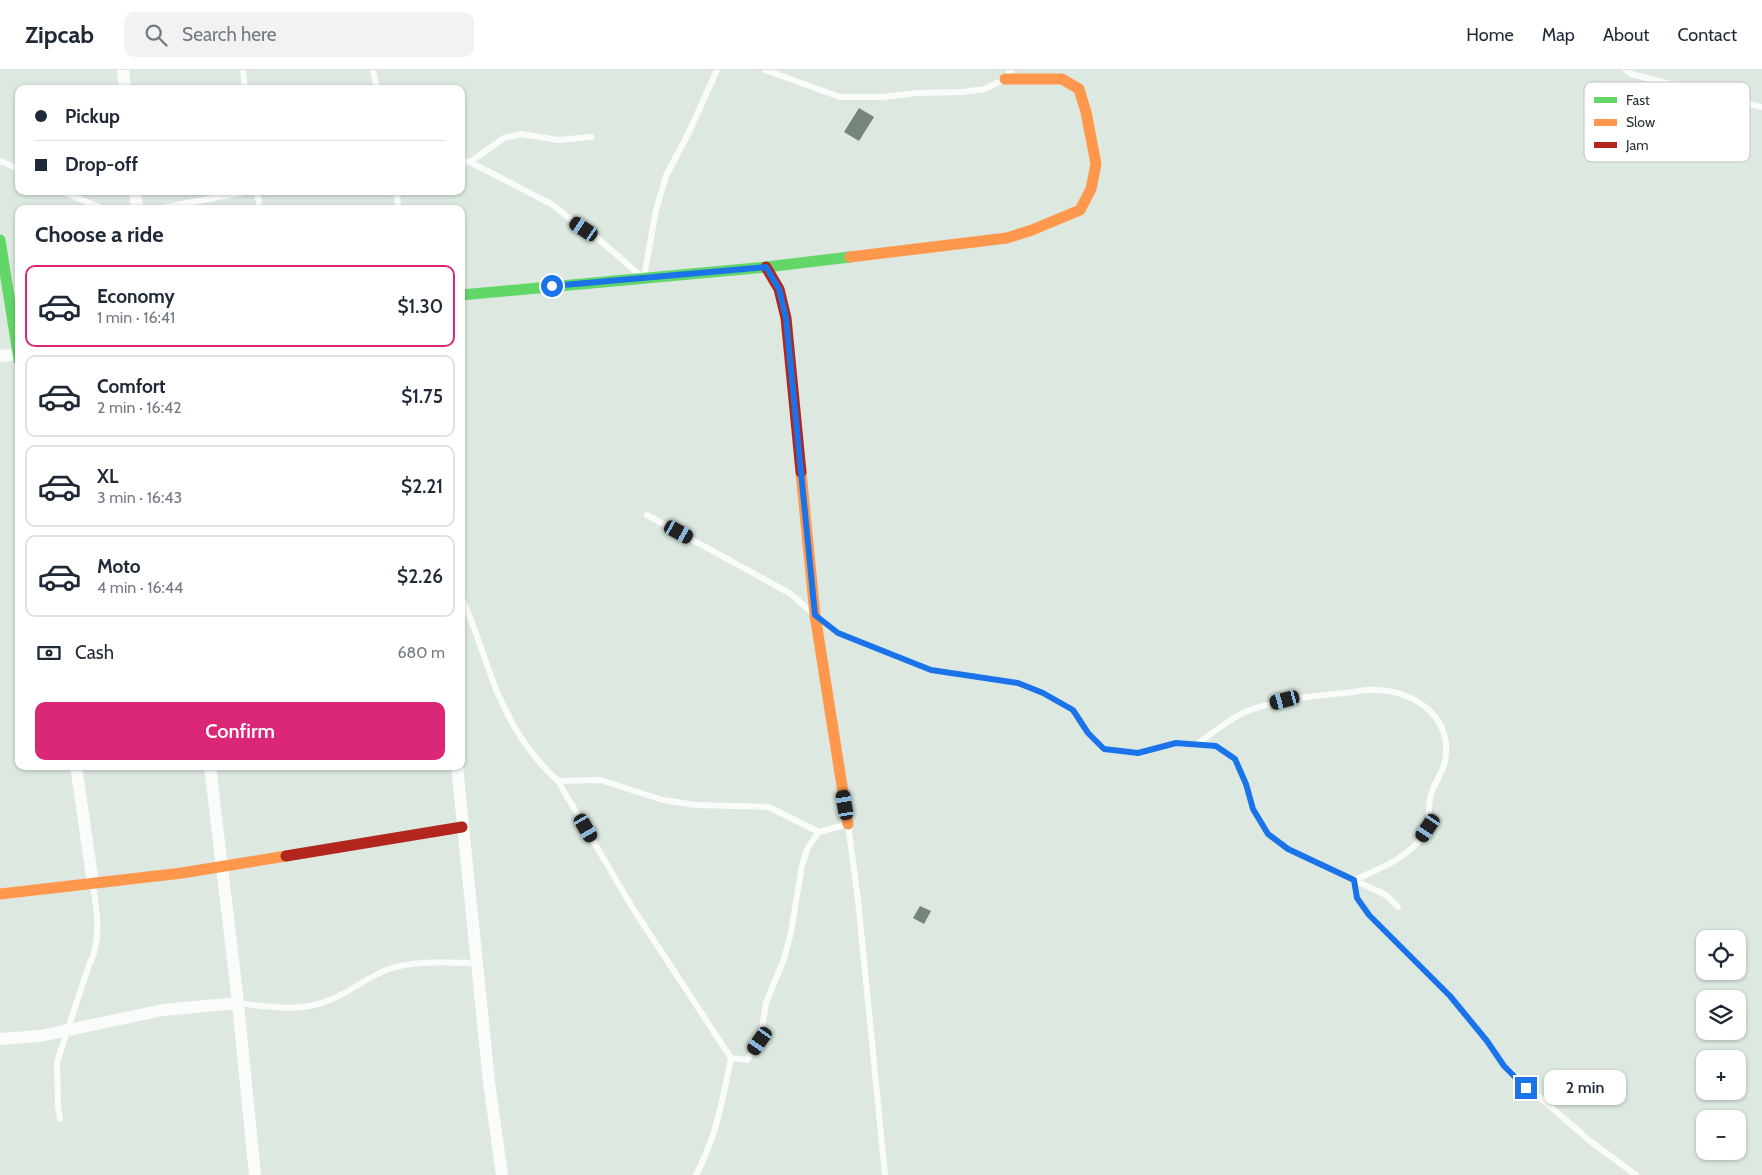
<!DOCTYPE html>
<html lang="en">
<head>
<meta charset="utf-8">
<style>
  body { margin:0; font-family:Cabin,sans-serif; background:#f2f2f3; color:#1f2937; height:100vh; display:flex; flex-direction:column; font-size:19px; white-space:nowrap }
  * { box-sizing:border-box; margin:0 }
  p { font-size:16px; color:#747a83 }
  .icon { flex:none; width:28px; height:28px; fill:none; stroke:currentColor; stroke-width:2; stroke-linecap:round; stroke-linejoin:round }
  .map { position:relative; flex:1; overflow:hidden }
  .sheet { position:absolute; left:15px; top:135px; width:450px; height:565px; display:flex; flex-direction:column; background:#fff; border-radius:10px; box-shadow:0 1px 4px #0004 }
  .sheet>* { flex:none }
  .top-card { position:absolute; left:15px; top:15px; width:450px; height:110px; border-radius:10px; box-shadow:0 1px 4px #0004; display:grid; align-content:center; height:110px; padding:0 20px; background:#fff }
  .buttons { position:absolute; left:1696px; top:860px; display:grid; gap:10px }
  .buttons a { display:grid; place-items:center; width:50px; height:50px; border-radius:10px; background:#fff; box-shadow:0 1px 4px #0004; font-size:25px }
  .end { position:absolute; width:22px; height:22px; margin:-11px; border:6px solid #1a73e8; background:#fff; box-shadow:0 0 0 2px #fff }
  .from { border-radius:50% }
  .bubble { position:absolute; height:35px; border-radius:10px; background:#fff; box-shadow:0 1px 4px #0004; font-size:16px; font-weight:600; line-height:35px; text-align:center }
  .car { position:absolute; width:15px; height:30px; margin:-15px -8px; border-radius:6px; box-shadow:0 0 4px 1px #0007; background:linear-gradient(#222 24%,#8ab4d8 0 40%,#222 0 76%,#8ab4d8 0 86%,#222 0) }
  .top-card b { display:flex; align-items:center; gap:18px; height:48px; font-size:19px }
  .top-card b+b { border-top:1px solid #e0e1e3 }
  .top-card i { width:12px; height:12px; background:#1f2937 }
  ul { padding:0; list-style:none }
  li { display:flex; align-items:center; gap:15px; height:82px; margin:0 10px 8px; padding:0 10px; border:2px solid #e0e1e3; border-radius:10px }
  li div { flex:1 }
  li b { display:block; font-size:19px }
  li em { font-style:normal; font-weight:600 }
  li.selected { border-color:#db2777 }
  li>.icon { width:45px; height:45px; stroke-width:1.5 }
  h2 { padding:0 20px; font-size:22px; line-height:60px }
  .pay { display:flex; align-items:center; gap:12px; height:55px; padding:0 20px; font-size:19px }
  .pay p { margin-inline-start:auto }
  .action { display:flex; gap:10px; margin-top:auto; padding:10px 20px }
  .action a { flex:1; height:58px; border-radius:10px; background:#db2777; color:#fff; font-size:20px; font-weight:600; line-height:58px; text-align:center }
  header { display:flex; align-items:center; gap:30px; box-sizing:border-box; height:70px; padding:0 25px; background:#fff; border-bottom:1px solid #e0e1e3 }
  header strong { font-size:24px }
  nav { display:flex; gap:28px; margin-inline-start:auto; font-size:18px }
  .search { width:350px; height:45px; background:#f2f2f3; display:flex; align-items:center; gap:12px; box-sizing:border-box; padding:0 18px; border-radius:10px; color:#747a83; font-size:19px }
  .map>svg:first-child { display:block }
  .building { fill:#76847c }
  .lines { fill:none; stroke-linecap:round; stroke-linejoin:round }
  .lane { stroke:#fafcfa; stroke-width:6 }
  .street { stroke:#fafcfa; stroke-width:12 }
  .fast { stroke:#63d668; stroke-width:11 }
  .slow { stroke:#ff974d; stroke-width:11 }
  .jam { stroke:#b3261e; stroke-width:11 }
  .route { stroke:#1a73e8; stroke-width:6 }
  .key { fill:#fff; stroke:#c0c2c1; stroke-width:1 }
  .key-label { font-size:14px; fill:#2c352f }
</style>
</head>
<body>
<header>
<strong>Zipcab</strong>
<div class="search"><svg class="icon" aria-label="search" viewBox="0 0 24 24"><circle cx="10" cy="10" r="6"/><path d="M15 15l6 6"/></svg>Search here</div>
<nav><a>Home</a><a>Map</a><a>About</a><a>Contact</a></nav>
</header>
<div class="map">
<svg width="1762" height="1105" viewBox="0 0 1762 1105">
  <rect width="100%" height="100%" fill="#dce8e0"/>
  <!-- building -->
  <path class="building" d="M859 38 874 47 859 71 844 62Z
    M920 836 931 841 924 854 913 848Z"/>
  <g class="lines">
    <!-- lane -->
    <path class="lane" d="M243 0 245 19
      M373 0 377 19
      M765 0 840 27H883L917 23 962 22 985 19 1005 9 1011 0
      M1626 0 1631 4 1762 37
      M0 91 19 99
      M461 91 470 92 553 135 574 152 595 166 641 206
      M470 92 504 68 521 64 558 70 591 67
      M61 121 104 139
      M257 121 260 139
      M397 121 398 139
      M157 139 250 121
      M644 207 656 140 666 106 689 62 717 0
      M647 445 791 524 811 542
      M461 527C474 553 481 579 491 606 505 645 527 683 558 711L632 837 731 988 747 990 760 971 766 933 784 889 791 862 802 795 808 777 819 762 848 754 858 830 885 1105
      M819 548 838 563 931 600 1018 613 1043 623 1073 640 1088 663 1104 679 1138 683 1176 673 1216 676 1235 689 1246 714 1253 739 1268 764 1288 779 1386 825 1398 837
      M1196 675C1210 665 1234 645 1250 640 1281 629 1314 626 1346 623 1356 622 1367 619 1376 620 1416 621 1453 648 1445 691 1443 702 1437 709 1433 719 1427 731 1430 743 1428 756 1427 760 1425 762 1423 766 1406 789 1379 799 1354 810L1357 829 1369 845 1450 926 1487 971 1504 996 1590 1071 1636 1105
      M558 711 600 710 663 730 696 735 769 737 819 762
      M238 933C269 937 302 943 332 929 352 921 369 906 389 899 414 890 450 893 477 893
      M60 1049 58 1036 57 992 89 895C102 870 97 842 93 815
      M696 1105C717 1065 722 1031 731 988"/>
    <!-- street -->
    <path class="street" d="M123 0 125 19
      M135 121 137 139
      M0 286 19 284
      M76 696 93 813
      M210 696 237 924 255 1105
      M457 696 489 1012 502 1105
      M0 969 40 966 163 940 238 933"/>
    <!-- fast -->
    <path class="fast" d="M0 170 19 290
      M461 225 766 197 850 187"/>
    <!-- slow -->
    <path class="slow" d="M850 187 1007 168 1032 160 1080 140 1091 119 1096 94 1086 42 1079 19 1062 9H1005
      M801 402 815 545 848 754
      M0 824 182 803 286 786"/>
    <!-- jam -->
    <path class="jam" d="M766 197 779 219 786 248 801 402
      M286 786 462 757"/>
  </g>
  <g class="lines">
    <!-- route -->
    <path class="route" d="M552 216 766 197 779 219 786 248 815 545 838 563 931 600 1018 613 1043 623 1073 640 1088 663 1104 679 1138 683 1176 673 1216 676 1235 689 1246 714 1253 739 1268 764 1288 779 1354 810 1357 828 1369 845 1450 926 1487 971 1504 996 1526 1018"/>
  </g>
  <!-- legend -->
  <rect x="1584" y="12" width="166" height="80" rx="8" class="key"/>
  <rect x="1594" y="27" width="23" height="6" fill="#63d668"/>
  <rect x="1594" y="49" width="23" height="7" fill="#ff974d"/>
  <rect x="1594" y="72" width="23" height="6" fill="#b3261e"/>
  <g class="key-label">
    <text x="1626" y="35">Fast</text>
    <text x="1626" y="57">Slow</text>
    <text x="1626" y="80">Jam</text>
  </g>
</svg>
<div class="buttons">
<a><svg class="icon" aria-label="locate" viewBox="0 0 24 24"><circle cx="12" cy="12" r="6"/><path d="M12 2v4M12 18v4M2 12h4M18 12h4"/></svg></a>
<a><svg class="icon" aria-label="layers" viewBox="0 0 24 24"><path d="M12 4l9 5-9 5-9-5zM3 14l9 5 9-5"/></svg></a>
<a>+</a>
<a>−</a>
</div>
<i class="end from" style="left:552px;top:216px"></i>
<i class="end" style="left:1526px;top:1018px"></i>
<div class="bubble" style="left:1544px;top:1000px;width:82px">2 min</div>
<i class="car" style="left:584px;top:159px;rotate:304deg"></i>
<i class="car" style="left:679px;top:462px;rotate:119deg"></i>
<i class="car" style="left:1285px;top:630px;rotate:255deg"></i>
<i class="car" style="left:845px;top:735px;rotate:351deg"></i>
<i class="car" style="left:586px;top:758px;rotate:150deg"></i>
<i class="car" style="left:1428px;top:758px;rotate:214deg"></i>
<i class="car" style="left:760px;top:971px;rotate:215deg"></i>
<div class="top-card">
<b><i class="from"></i>Pickup</b>
<b><i></i>Drop-off</b>
</div>
<section class="sheet">
<h2>Choose a ride</h2>
<ul>
<li class="selected"><svg class="icon" aria-label="car" viewBox="0 0 24 24"><path d="M5 17H2v-5l4-1 3-4h7l3 4 3 1v5h-3M9 17h6M6 11h13"/><circle cx="7" cy="17" r="2"/><circle cx="17" cy="17" r="2"/></svg><div><b>Economy</b><p>1 min · 16:41</p></div><em>$1.30</em></li>
<li><svg class="icon" aria-label="car" viewBox="0 0 24 24"><path d="M5 17H2v-5l4-1 3-4h7l3 4 3 1v5h-3M9 17h6M6 11h13"/><circle cx="7" cy="17" r="2"/><circle cx="17" cy="17" r="2"/></svg><div><b>Comfort</b><p>2 min · 16:42</p></div><em>$1.75</em></li>
<li><svg class="icon" aria-label="car" viewBox="0 0 24 24"><path d="M5 17H2v-5l4-1 3-4h7l3 4 3 1v5h-3M9 17h6M6 11h13"/><circle cx="7" cy="17" r="2"/><circle cx="17" cy="17" r="2"/></svg><div><b>XL</b><p>3 min · 16:43</p></div><em>$2.21</em></li>
<li><svg class="icon" aria-label="car" viewBox="0 0 24 24"><path d="M5 17H2v-5l4-1 3-4h7l3 4 3 1v5h-3M9 17h6M6 11h13"/><circle cx="7" cy="17" r="2"/><circle cx="17" cy="17" r="2"/></svg><div><b>Moto</b><p>4 min · 16:44</p></div><em>$2.26</em></li>
</ul>
<div class="pay"><svg class="icon" aria-label="cash" viewBox="0 0 24 24"><path d="M3 7h18v10H3z"/><circle cx="12" cy="12" r="2"/></svg>Cash<p>680 m</p></div>
<div class="action"><a>Confirm</a></div>
</section>
</div>
</body>
</html>
